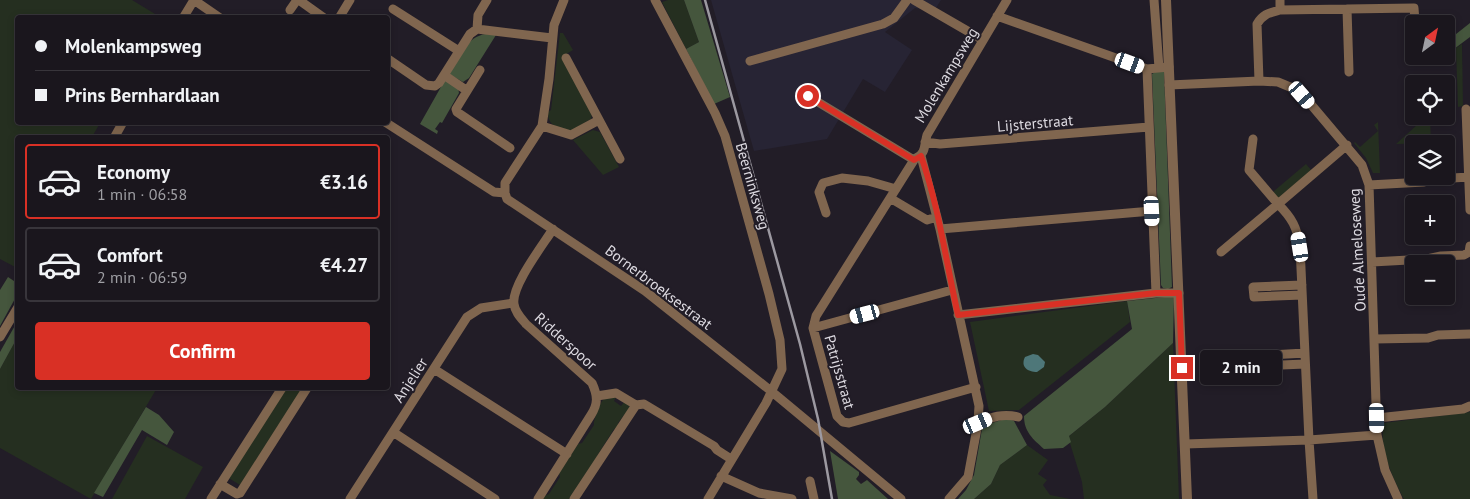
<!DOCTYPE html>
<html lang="en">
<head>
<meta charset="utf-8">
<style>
  body { margin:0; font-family:"PT Sans",sans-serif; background:#231f26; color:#f1f3f6; height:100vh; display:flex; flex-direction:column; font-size:19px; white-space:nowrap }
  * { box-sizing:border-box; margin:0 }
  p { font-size:16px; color:#9f9fa4 }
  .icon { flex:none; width:28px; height:28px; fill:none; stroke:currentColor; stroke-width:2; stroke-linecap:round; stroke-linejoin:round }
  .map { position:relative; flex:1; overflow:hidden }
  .side { position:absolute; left:15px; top:135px; width:375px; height:255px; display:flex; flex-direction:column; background:#1a161d; border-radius:5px; box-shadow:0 2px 8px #0003,0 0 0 1px #38353b }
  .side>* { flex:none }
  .guide { position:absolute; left:15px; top:15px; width:375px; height:110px; border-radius:5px; box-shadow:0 2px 8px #0003,0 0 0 1px #38353b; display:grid; align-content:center; height:110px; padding:0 20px; background:#1a161d }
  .needle { width:32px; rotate:33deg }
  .fabs { position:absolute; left:1405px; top:15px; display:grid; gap:10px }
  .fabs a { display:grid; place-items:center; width:50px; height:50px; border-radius:5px; background:#1a161d; box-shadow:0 2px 8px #0003,0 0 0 1px #38353b; font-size:25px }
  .end { position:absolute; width:22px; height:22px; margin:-11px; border:6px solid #d93025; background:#fff; box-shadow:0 0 0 2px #fff }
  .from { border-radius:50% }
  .bubble { position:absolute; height:35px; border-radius:5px; background:#1a161d; box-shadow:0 2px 8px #0003,0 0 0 1px #38353b; font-size:16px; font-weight:800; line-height:35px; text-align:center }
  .car { position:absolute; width:15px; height:30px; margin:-15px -8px; border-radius:6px; box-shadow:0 0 4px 1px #0007; background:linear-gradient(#fff 24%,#345 0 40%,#fff 0 76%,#345 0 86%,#fff 0) }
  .guide b { display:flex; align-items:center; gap:18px; height:48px; font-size:19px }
  .guide b+b { border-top:1px solid #38353b }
  .guide i { width:12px; height:12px; background:#f1f3f6 }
  ul { padding:9px 0 0; list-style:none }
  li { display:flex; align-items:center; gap:15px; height:75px; margin:0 10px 8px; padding:0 10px; border:2px solid #38353b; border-radius:5px }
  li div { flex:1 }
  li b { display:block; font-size:19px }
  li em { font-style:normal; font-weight:800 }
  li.current { border-color:#d93025 }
  li>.icon { width:45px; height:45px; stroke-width:1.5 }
  .button { display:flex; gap:10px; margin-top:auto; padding:10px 20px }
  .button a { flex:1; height:58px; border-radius:5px; background:#d93025; color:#fff; font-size:20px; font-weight:800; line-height:58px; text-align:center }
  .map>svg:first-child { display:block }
  .industrial { fill:#272434 }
  .green { fill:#252f20 }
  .forest { fill:#45563d }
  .water { fill:#4e7779 }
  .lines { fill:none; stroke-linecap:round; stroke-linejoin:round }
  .minor { stroke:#80664f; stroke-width:9 }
  .tertiary { stroke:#80664f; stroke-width:10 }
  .rail { stroke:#9c99a1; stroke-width:2.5 }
  .route { stroke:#d93025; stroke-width:6 }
  .labels { text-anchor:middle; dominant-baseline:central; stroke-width:4; stroke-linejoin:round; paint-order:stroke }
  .street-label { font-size:15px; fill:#dddae1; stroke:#221d27 }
</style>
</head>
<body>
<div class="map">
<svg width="1470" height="499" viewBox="0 0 1470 499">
  <rect width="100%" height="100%" fill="#221d27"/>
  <!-- industrial -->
  <path class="industrial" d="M711 0H941L934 11 915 8 885 32 912 50 885 92 863 79 827 139 754 151Z"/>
  <!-- green -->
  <path class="green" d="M0 0H132L160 17 18 18V122L100 123 92 137 18 138 17 268 0 259Z
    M668 0H684L699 42 686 49 662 2Z
    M560 33H563L573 50 563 56 592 114 591 119 571 131C560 128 547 127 548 112L551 110Z
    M1462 44 1463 106 1458 107 1456 48Z
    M1427 116H1430L1431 143 1396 144Z
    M1378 122 1380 173H1373L1366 158 1354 143 1355 142 1360 147 1378 131 1374 125Z
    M593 130 600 132 619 167 603 175 573 140Z
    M1306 164 1312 171 1279 198H1276L1273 194 1274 191Z
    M1127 301 1130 322 1019 410 989 411 970 322Z
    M17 338 18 388H157L91 499 0 448V369Z
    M1173 343 1179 499H1084L1082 482 1068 437 1105 407Z
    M285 388H303L240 485 227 477Z
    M617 396 614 401 621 406 625 401C630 405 630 408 627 414L624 415 618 423 619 428 614 429 597 456 598 460 588 470 569 499H542L544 496 549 494 560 477 559 473 578 444 582 443 594 425C593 421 601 400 604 399 608 397 613 397 617 396Z
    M1470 412V499H1404C1393 479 1378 446 1384 423Z
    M147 436 203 467 185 499H112Z
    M1027 445 1048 460 1038 474 1047 480 1043 485 1050 495 1070 499H974L991 484 1000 465Z"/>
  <!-- forest -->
  <path class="forest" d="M684 0H701L730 97 714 104 686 49 699 42Z
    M1470 23V37L1446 55V42Z
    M486 34 496 35 469 78 463 82 449 74C458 58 467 36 486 34Z
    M1155 72H1164L1172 287 1168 289 1163 288 1161 285 1152 74Z
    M446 78 458 87 459 93 442 123 440 122 435 129 438 131 437 134 420 124Z
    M8 277 17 283V295L0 326V290Z
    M1174 296 1173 343 1105 407 1069 436 1071 442 1063 448 1044 449C1033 439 1024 432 1024 416L1132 329 1127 301Z
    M17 322V338L0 369V352Z
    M146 407 159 415 174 432 167 445 142 430 103 497 94 493Z
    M1008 418 1014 421 1027 445 1000 465 991 484 974 499H958L966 490 974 475 982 429 992 423Z
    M830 451 859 472V475L856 479 861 484 867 480 888 499H838Z"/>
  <!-- water -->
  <path class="water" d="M1033 354 1038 355 1045 362 1044 367 1037 372C1028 372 1020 367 1025 357Z"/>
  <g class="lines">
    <!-- minor -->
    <path class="minor" d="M194 0 220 18
      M299 0 324 18
      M564 0 554 25 549 79 542 126 505 183V193L507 199 645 291 771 391 901 499
      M655 0 715 113 725 136 769 294 780 340 782 369 766 403 708 499
      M914 0 983 40
      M1154 0 1159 68
      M393 9 459 51
      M1347 9 1349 72
      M290 10 297 0
      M1280 10V0
      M997 16 1147 69 1169 67
      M183 18 194 0
      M339 18 350 0
      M477 29 478 15 487 0
      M566 58 620 159
      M388 59 426 85 435 86 439 83 470 34 477 29 552 38
      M750 61 883 24 894 18 907 0
      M1147 69 1156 293
      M480 70 456 109 457 112 510 148
      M444 75 466 90
      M1259 81 1257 24C1263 14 1269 13 1280 10L1414 8 1415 21
      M1169 85 1259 81 1278 82 1290 87 1303 95 1362 165 1369 185 1377 435 1385 470 1398 499
      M808 96 914 160
      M1466 109 1470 210
      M385 122 494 192 505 193
      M542 126 571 135 599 120
      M114 138 123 122
      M925 142 940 144 1149 127
      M921 156 940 229 979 406 978 423 968 477 949 499
      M916 158C926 154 924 145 927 135L1007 0
      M914 160 816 316 813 328 837 416 843 422 849 423 976 387
      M1369 185 1424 182 1436 179 1469 177
      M890 198 927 220 937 217
      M826 213 819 192 823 183 842 178 868 181 896 189
      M940 229 1152 211
      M1221 252 1278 204 1249 170 1253 139
      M1372 262 1427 259 1441 256 1464 255 1469 252 1470 246
      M1302 285 1253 287 1254 297 1302 295
      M958 315 1156 293H1179
      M813 328 952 290
      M0 337 18 307
      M1375 339 1428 338 1438 335 1470 334
      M1305 353 1255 356 1256 366 1305 364
      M434 369 567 454
      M597 396 616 393 636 405 644 404 714 446 717 450 731 459
      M1377 418 1463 409 1470 406
      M978 423C992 417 1003 413 1018 417
      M393 432 495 499
      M1185 444 1309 440 1377 435
      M721 476 759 493 792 499
      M810 481 814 499
      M220 484 237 494 240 493 307 388
      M211 499 282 388
      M350 499 467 317 481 308 513 303
      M538 499 591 415C598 404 598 396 592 383L526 324C521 318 515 312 514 304 511 286 543 245 553 229
      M574 499 636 405
      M1313 499 1309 440 1300 247C1297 227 1292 218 1278 204L1347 145"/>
    <!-- tertiary -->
    <path class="tertiary" d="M1166 0 1187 499"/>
    <!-- rail -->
    <path class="rail" d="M705 0 800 344 818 419 832 499"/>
  </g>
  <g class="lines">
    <!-- route -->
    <path class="route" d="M808 96 914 160 921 156C939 207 946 262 958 315L1156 293H1179L1182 368"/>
  </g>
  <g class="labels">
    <!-- street labels -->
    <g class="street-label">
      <text transform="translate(946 75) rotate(-59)">Molenkampsweg</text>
      <text transform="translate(1035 123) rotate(-5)">Lijsterstraat</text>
      <text transform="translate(753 186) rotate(74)">Beerninksweg</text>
      <text transform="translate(1357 250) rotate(-93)">Oude Almeloseweg</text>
      <text transform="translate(659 287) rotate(37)">Bornerbroeksestraat</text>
      <text transform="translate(566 341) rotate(42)">Ridderspoor</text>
      <text transform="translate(840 372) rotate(74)">Patrijsstraat</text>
      <text transform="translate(410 380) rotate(-57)">Anjelier</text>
    </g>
  </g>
</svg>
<div class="fabs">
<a><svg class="needle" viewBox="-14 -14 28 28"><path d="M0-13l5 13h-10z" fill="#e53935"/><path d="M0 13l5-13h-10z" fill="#9f9fa4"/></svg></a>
<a><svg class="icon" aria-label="locate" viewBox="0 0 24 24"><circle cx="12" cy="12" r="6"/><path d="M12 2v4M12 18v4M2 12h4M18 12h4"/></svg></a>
<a><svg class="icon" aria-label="layers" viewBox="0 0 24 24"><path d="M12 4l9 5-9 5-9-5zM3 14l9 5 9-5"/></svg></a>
<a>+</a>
<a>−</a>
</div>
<i class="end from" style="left:808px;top:96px"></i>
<i class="end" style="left:1182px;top:368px"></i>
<div class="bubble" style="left:1200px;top:350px;width:82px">2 min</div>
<i class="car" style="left:1130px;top:63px;rotate:110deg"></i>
<i class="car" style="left:1302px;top:95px;rotate:139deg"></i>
<i class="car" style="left:1152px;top:211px;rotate:177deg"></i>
<i class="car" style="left:1300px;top:247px;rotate:351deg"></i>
<i class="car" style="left:865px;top:314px;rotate:255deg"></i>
<i class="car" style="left:1377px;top:418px;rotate:179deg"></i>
<i class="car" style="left:978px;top:423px;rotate:67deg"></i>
<div class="guide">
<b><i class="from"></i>Molenkampsweg</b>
<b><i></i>Prins Bernhardlaan</b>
</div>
<section class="side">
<ul>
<li class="current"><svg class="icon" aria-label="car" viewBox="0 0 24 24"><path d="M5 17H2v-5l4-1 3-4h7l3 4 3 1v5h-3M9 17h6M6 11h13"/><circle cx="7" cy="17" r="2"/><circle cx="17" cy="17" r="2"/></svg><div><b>Economy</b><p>1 min · 06:58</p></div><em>€3.16</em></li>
<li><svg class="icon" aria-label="car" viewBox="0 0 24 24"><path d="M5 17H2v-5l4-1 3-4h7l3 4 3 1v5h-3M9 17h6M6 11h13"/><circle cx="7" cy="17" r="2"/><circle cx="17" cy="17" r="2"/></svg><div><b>Comfort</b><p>2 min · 06:59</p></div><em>€4.27</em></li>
</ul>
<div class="button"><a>Confirm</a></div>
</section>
</div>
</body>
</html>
